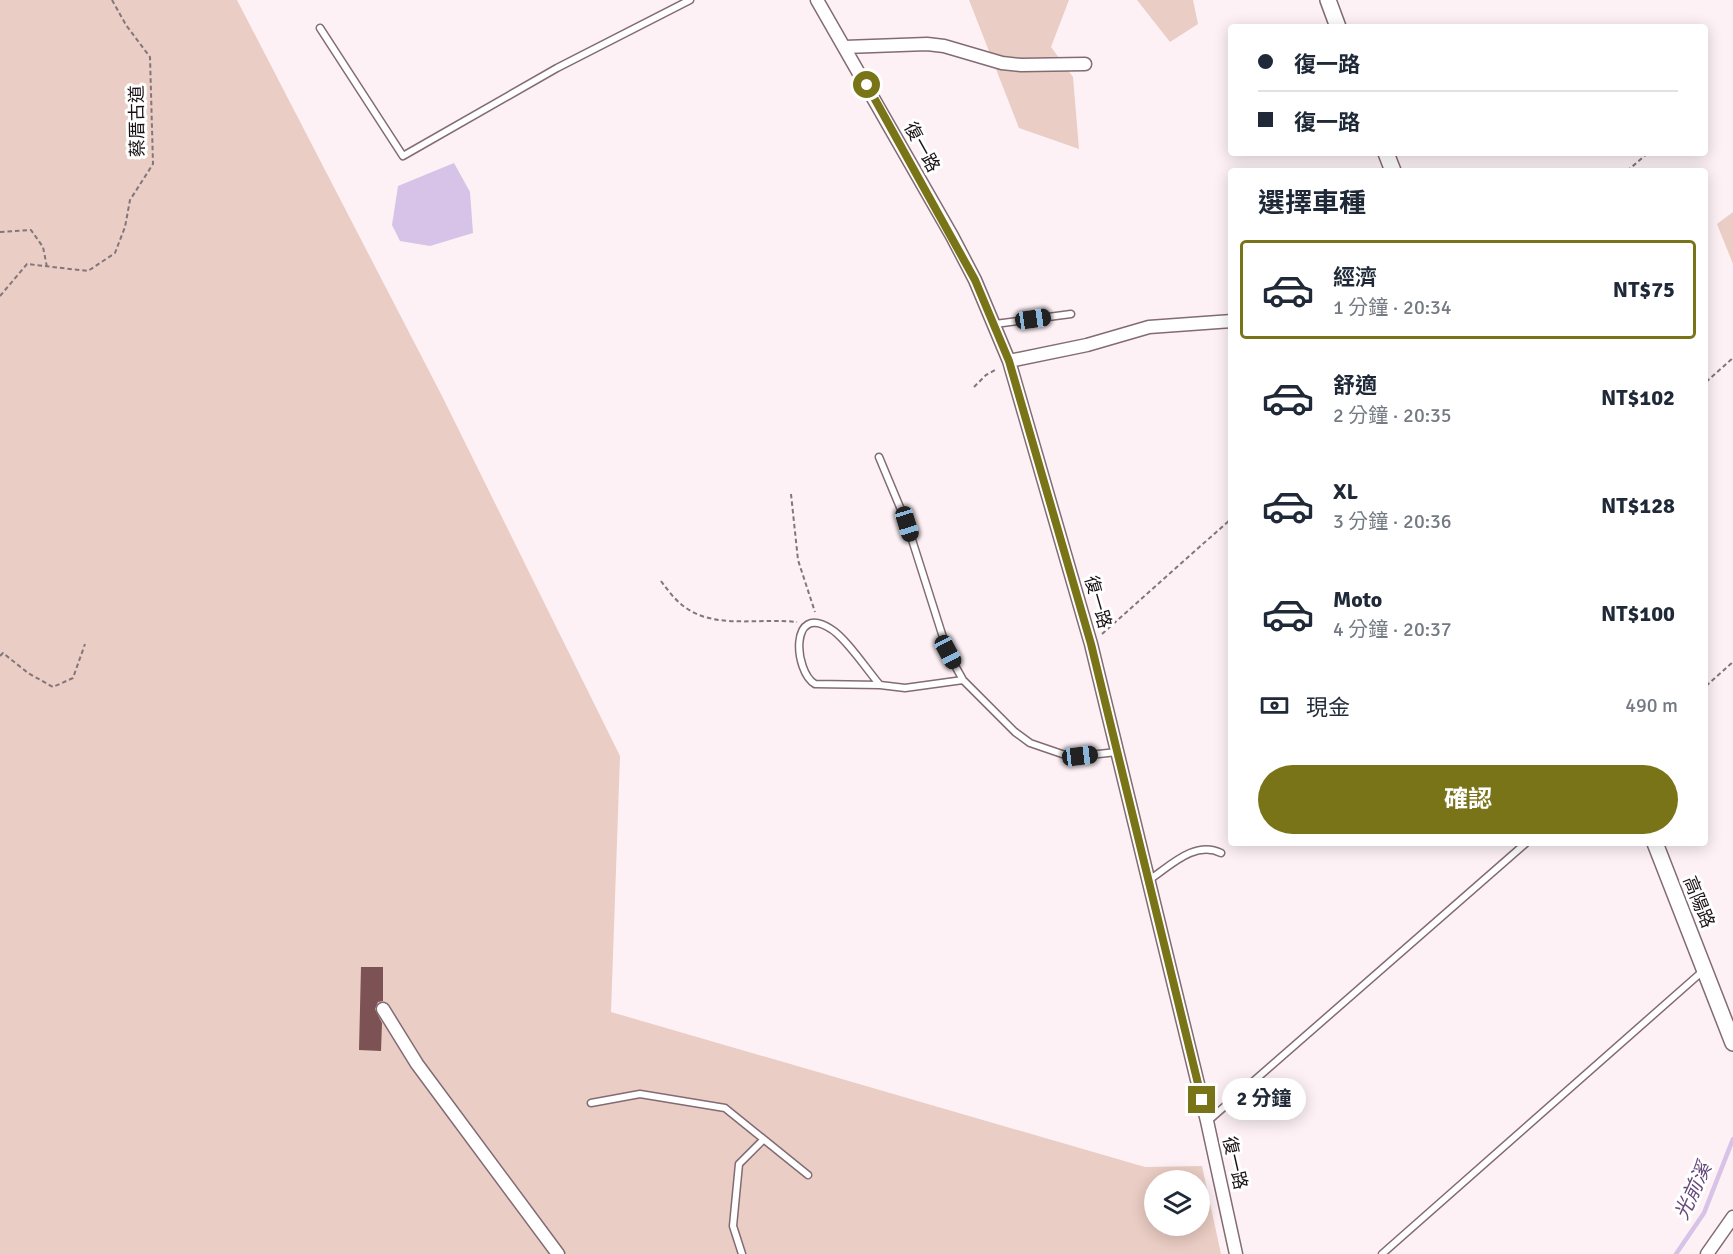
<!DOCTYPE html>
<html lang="zh-TW">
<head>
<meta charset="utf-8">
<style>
  body { margin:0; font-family:Signika,"Noto Sans TC",sans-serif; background:#f6f6f7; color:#1f2937; height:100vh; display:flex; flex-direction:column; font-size:22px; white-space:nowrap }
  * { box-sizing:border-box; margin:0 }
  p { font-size:20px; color:#747a83 }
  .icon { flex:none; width:33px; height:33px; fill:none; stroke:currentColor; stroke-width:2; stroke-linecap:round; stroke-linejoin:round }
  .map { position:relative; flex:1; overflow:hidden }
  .details { position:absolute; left:1228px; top:168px; width:480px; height:678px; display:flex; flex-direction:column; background:#fff; border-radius:6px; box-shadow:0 3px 15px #0003 }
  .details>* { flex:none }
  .banner { position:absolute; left:1228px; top:24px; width:480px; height:132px; border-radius:6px; box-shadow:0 3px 15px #0003; display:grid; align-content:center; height:132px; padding:0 30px; background:#fff }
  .controls { position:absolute; left:1144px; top:1170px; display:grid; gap:12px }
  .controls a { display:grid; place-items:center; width:66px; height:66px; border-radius:50%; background:#fff; box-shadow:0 3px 15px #0003; font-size:30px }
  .end { position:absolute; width:27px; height:27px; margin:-14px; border:8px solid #797418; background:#fff; box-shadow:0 0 0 3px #fff }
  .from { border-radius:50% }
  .bubble { position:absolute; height:42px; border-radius:21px; background:#fff; box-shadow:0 3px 15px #0003; font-size:20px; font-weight:700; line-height:42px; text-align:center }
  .car { position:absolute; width:18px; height:36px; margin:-18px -9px; border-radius:8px; box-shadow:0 0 4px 2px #0007; background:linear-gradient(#222 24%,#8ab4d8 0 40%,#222 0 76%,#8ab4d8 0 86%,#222 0) }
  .banner b { display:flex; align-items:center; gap:21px; height:57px; font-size:22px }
  .banner b+b { border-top:2px solid #e0e1e3 }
  .banner i { width:15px; height:15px; background:#1f2937 }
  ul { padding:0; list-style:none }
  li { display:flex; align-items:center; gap:18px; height:99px; margin:0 12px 9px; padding:0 18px; border:3px solid transparent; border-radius:6px }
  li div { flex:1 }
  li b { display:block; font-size:22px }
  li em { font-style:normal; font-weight:700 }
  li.on { border-color:#797418 }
  li>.icon { width:54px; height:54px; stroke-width:1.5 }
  h2 { padding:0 30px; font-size:27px; line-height:72px }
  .pay { display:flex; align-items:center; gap:15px; height:66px; padding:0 30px; font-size:22px }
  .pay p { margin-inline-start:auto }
  .action { display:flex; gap:12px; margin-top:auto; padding:12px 30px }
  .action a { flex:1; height:69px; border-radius:36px; background:#797418; color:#fff; font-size:24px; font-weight:700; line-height:69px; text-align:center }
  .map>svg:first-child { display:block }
  .green { fill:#eacdc4; fill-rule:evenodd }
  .water { fill:#d7c2e8 }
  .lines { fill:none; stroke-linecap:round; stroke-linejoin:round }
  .stream { stroke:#d7c2e8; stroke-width:4.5 }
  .building { fill:#7c5254 }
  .service-casing { stroke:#836b74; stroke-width:9 }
  .minor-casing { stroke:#836b74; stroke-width:15 }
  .tertiary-casing { stroke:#836b74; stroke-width:18 }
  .path { stroke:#81777a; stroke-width:2; stroke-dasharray:4.5 3; stroke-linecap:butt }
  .service { stroke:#fff; stroke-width:6 }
  .minor { stroke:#fff; stroke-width:12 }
  .tertiary { stroke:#fff; stroke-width:15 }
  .route { stroke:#797418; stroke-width:8 }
  .labels { text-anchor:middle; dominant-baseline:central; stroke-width:6; stroke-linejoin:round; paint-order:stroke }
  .street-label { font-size:18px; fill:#1a1114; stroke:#fff }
  .water-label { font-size:20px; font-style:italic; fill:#65477a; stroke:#fff }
</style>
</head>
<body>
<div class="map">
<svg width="1733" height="1254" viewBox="0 0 1733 1254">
  <rect width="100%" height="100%" fill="#fdf1f5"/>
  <!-- green -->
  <path class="green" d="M0 0H237L442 396 620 756 611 1012 1145 1167 1202 1166 1221 1254H0ZM1155 1180H1200V1226H1155Z
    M969 0H1069L1051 47 1073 77 1079 149 1019 128Z
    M1137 0H1193L1198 24 1170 42Z
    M1733 212V264L1717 224Z"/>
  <!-- water -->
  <path class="water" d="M454 163 470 192 473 233 430 246 400 241 392 225 398 186Z"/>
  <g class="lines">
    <!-- stream -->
    <path class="stream" d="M1676 1254 1704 1213 1733 1139"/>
  </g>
  <!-- building -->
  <path class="building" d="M361 967H383V1001L378 1002 375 1009 382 1023 381 1051 359 1050Z"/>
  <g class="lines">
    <!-- service casing -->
    <g class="service-casing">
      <path id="service" d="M320 28 403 156 557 68 690 0
        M995 324 1071 314
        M879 457 907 524 948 653 963 680 1015 732 1030 743 1065 755 1080 756 1117 752
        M880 685 815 684C794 672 789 602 831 629 846 638 867 670 880 685L905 688 963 680
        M1149 880C1170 866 1195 840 1221 853
        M591 1103 640 1094 725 1108 808 1175
        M1208 1121 1526 843
        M742 1254 733 1226 739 1164 763 1140
        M1382 1254 1704 970"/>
    </g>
    <!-- minor casing -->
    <g class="minor-casing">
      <path id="minor" d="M817 0 952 236 975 280 1009 361 1091 644 1207 1121 1236 1254
        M845 47 927 44 944 46 1002 63 1021 65 1085 64
        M1009 361 1087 345 1149 327 1232 321
        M383 1009 417 1064 558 1254
        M1707 1254 1733 1217"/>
    </g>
    <!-- tertiary casing -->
    <g class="tertiary-casing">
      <path id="tertiary" d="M1328 0 1338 27
        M1386 153 1393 171
        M1655 843 1733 1043"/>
    </g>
    <!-- path -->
    <path class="path" d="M1627 171 1648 153
      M0 232 31 230 43 247 47 267
      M0 296 27 264 88 271 115 253 125 227 130 200 153 164 150 57 126 25 112 0
      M1706 382 1733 358
      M974 387 986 375 997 369
      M791 494 798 560 815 612
      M661 581C669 592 678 604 691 611 720 628 763 618 797 622
      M1102 634 1232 518
      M0 656 3 653 28 673 53 687 73 678 85 644
      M1706 686 1733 662"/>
    <!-- service -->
    <use href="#service" class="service"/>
    <!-- minor -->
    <use href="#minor" class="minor"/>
    <!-- tertiary -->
    <use href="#tertiary" class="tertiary"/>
  </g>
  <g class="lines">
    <!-- route -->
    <path class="route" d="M867 85 975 280 1009 361 1091 644 1202 1100"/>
  </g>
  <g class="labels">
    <!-- street labels -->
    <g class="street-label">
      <text transform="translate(137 121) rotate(-91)">蔡厝古道</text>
      <text transform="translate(922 147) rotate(61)">復一路</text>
      <text transform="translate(1098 602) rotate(74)">復一路</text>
      <text transform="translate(1699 902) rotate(68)">高陽路</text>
      <text transform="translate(1235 1163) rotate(77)">復一路</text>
    </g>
    <!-- water labels -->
    <g class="water-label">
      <text transform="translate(1693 1191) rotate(-65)">光前溪</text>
    </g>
  </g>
</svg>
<div class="controls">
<a><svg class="icon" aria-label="layers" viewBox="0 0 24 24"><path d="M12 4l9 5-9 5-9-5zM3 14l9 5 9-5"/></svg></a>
</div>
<i class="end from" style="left:867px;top:85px"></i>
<i class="end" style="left:1202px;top:1100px"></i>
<div class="bubble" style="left:1222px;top:1078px;width:84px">2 分鐘</div>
<i class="car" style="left:1033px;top:319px;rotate:82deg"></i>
<i class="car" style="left:907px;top:524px;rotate:163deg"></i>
<i class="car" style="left:948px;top:652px;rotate:152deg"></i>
<i class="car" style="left:1080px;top:756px;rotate:83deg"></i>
<div class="banner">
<b><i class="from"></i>復一路</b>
<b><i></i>復一路</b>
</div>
<section class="details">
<h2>選擇車種</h2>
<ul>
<li class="on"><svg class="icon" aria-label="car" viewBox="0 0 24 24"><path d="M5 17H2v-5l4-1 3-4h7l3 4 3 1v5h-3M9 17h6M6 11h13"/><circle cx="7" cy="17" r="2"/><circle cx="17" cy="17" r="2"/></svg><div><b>經濟</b><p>1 分鐘 · 20:34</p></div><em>NT$75</em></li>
<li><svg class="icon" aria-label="car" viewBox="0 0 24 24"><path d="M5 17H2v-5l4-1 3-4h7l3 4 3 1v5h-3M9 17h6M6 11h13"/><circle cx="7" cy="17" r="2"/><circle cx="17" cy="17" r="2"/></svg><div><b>舒適</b><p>2 分鐘 · 20:35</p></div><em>NT$102</em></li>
<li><svg class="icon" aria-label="car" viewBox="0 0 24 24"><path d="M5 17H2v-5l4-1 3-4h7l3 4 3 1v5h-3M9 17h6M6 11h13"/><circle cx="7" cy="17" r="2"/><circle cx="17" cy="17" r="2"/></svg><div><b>XL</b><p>3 分鐘 · 20:36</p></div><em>NT$128</em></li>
<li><svg class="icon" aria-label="car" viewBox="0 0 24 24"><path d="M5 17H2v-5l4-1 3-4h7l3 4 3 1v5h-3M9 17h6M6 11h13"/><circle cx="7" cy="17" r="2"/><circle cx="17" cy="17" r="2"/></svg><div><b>Moto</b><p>4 分鐘 · 20:37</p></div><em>NT$100</em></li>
</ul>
<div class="pay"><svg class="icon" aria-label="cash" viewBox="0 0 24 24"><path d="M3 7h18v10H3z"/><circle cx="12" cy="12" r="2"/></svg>現金<p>490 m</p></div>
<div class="action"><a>確認</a></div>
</section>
</div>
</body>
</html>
